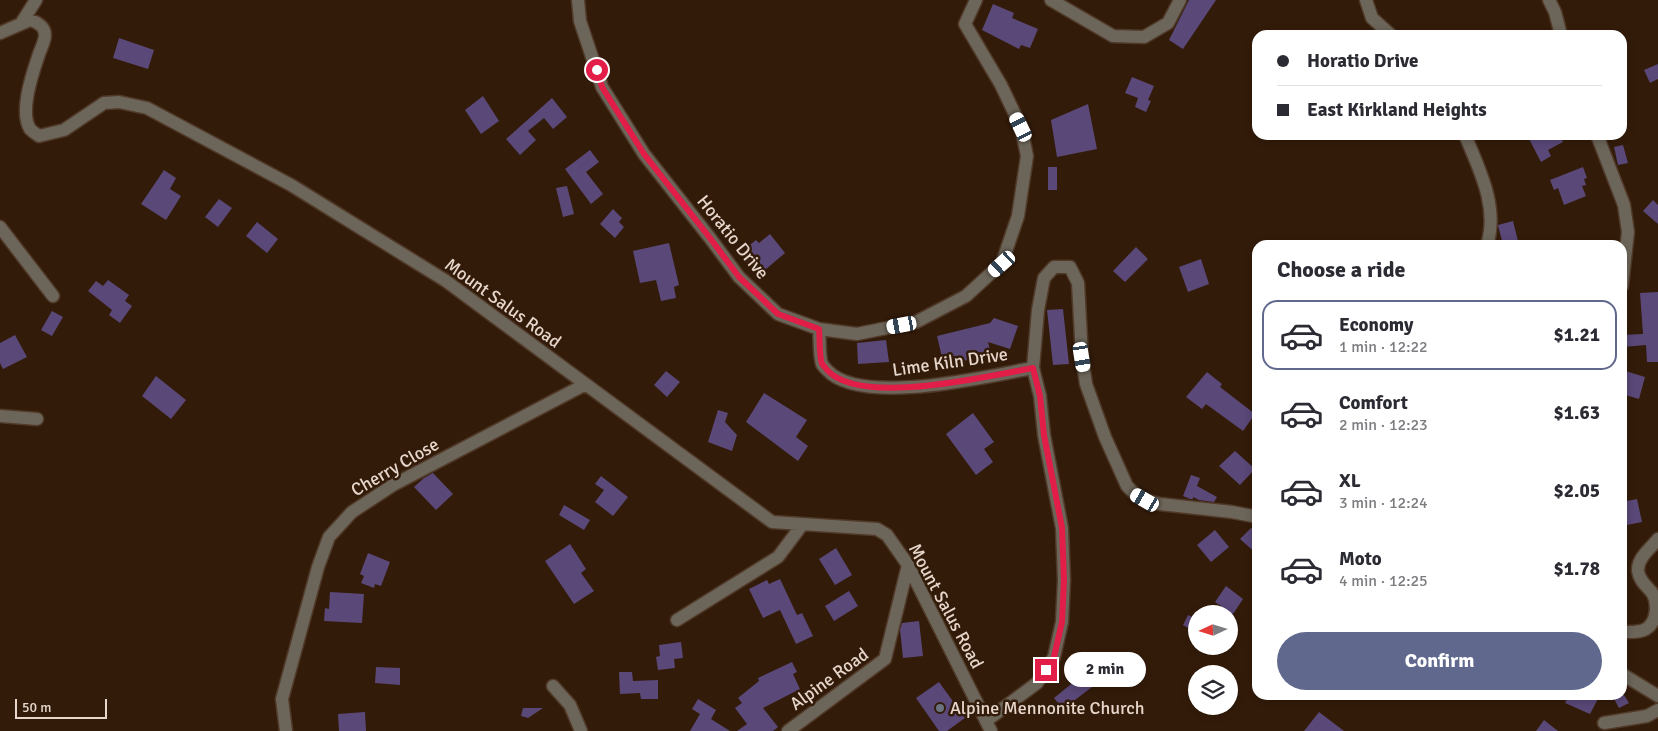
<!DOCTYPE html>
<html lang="en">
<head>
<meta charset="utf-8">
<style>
  body { margin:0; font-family:Signika,sans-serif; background:#f2f2f3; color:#2b2b33; height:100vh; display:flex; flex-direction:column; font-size:19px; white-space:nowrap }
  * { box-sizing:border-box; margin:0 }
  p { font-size:16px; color:#7c7c81 }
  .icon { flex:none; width:28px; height:28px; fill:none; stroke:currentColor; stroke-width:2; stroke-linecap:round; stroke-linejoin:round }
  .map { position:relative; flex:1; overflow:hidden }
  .drawer { position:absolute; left:1252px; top:240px; width:375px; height:460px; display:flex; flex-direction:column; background:#fff; border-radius:15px; box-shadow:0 2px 8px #0003 }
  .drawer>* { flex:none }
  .hud { position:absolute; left:1252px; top:30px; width:375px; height:110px; border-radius:15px; box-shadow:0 2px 8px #0003; display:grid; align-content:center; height:110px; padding:0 25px; background:#fff }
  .needle { width:32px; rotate:266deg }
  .tools { position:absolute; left:1188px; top:605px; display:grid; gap:10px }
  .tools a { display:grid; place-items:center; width:50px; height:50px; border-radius:50%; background:#fff; box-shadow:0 2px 8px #0003; font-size:25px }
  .scale { position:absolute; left:15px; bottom:12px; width:92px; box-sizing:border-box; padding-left:5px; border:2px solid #e6d6cb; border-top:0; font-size:14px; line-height:18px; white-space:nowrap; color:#e6d6cb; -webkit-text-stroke:4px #331b09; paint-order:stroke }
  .end { position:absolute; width:22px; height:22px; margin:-11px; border:6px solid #e11d48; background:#fff; box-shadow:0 0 0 2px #fff }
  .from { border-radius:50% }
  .bubble { position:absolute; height:35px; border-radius:18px; background:#fff; box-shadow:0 2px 8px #0003; font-size:16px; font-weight:800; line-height:35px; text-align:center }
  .car { position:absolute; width:15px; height:30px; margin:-15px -8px; border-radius:6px; box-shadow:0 0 4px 1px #0007; background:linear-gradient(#fff 24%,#345 0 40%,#fff 0 76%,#345 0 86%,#fff 0) }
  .hud b { display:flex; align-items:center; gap:18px; height:48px; font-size:19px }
  .hud b+b { border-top:1px solid #e1e1e2 }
  .hud i { width:12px; height:12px; background:#2b2b33 }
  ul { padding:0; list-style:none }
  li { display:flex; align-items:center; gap:15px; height:70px; margin:0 10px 8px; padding:0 15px; border:2px solid transparent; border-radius:15px }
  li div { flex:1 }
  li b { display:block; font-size:19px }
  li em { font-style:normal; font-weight:800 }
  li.on { border-color:#60688e }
  li>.icon { width:45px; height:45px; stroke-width:1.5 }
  h2 { padding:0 25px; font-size:22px; line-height:60px }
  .action { display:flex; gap:10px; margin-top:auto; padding:10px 25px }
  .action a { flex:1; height:58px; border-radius:30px; background:#60688e; color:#fff; font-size:20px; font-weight:800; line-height:58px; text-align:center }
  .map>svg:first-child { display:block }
  .building { fill:#5a4878 }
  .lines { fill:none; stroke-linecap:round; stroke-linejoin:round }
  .minor-casing { stroke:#503928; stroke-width:15 }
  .minor { stroke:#6c6559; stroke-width:12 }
  .route { stroke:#e11d48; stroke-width:6 }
  .worship-dot { fill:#6b7280; stroke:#331b09; stroke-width:2 }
  .labels { text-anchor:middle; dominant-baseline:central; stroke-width:5; stroke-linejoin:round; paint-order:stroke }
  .street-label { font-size:18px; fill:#e6d6cb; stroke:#331b09 }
  .poi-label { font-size:18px; fill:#e6d6cb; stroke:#331b09; text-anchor:start }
</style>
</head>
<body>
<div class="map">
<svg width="1658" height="731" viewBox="0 0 1658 731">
  <rect width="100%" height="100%" fill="#331b09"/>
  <!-- building -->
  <path class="building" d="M1189 0H1216L1183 49 1169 40Z
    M993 4 1014 13 1012 18 1038 29 1030 48 1021 45 1019 49 982 30Z
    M119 38 154 50 148 69 113 58Z
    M1658 64V79L1650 83 1644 70Z
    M1132 77 1154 86 1148 100 1151 101 1146 112 1135 107 1138 98 1125 93Z
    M483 96 499 121 481 134 465 110Z
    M552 98 567 117 553 129 544 118 528 131 536 140 520 155 506 139Z
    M1088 104 1097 149 1057 157 1051 120Z
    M1527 135H1559L1563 142 1548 150 1551 156 1541 162Z
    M1623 145 1628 163 1618 165 1614 147Z
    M590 150 599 162 586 172 603 194 591 204 565 169Z
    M1048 167H1057V190H1048Z
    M1583 167 1587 178 1584 179 1586 185 1582 186 1586 196 1564 205 1558 188 1554 190 1550 180Z
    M164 170 176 178 170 189 181 196 166 220 141 204Z
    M567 186 574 214 563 217 556 188Z
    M219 199 232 208 218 227 205 217Z
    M1653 200 1658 205V224L1643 211Z
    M613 209 622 218 619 222 624 227 615 238 600 224Z
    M1513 221 1519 245H1503L1498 225Z
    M257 222 278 239 267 253 246 236Z
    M770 234 785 253 758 276 739 254 756 240 759 243Z
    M669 243 679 285 674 287 676 298 661 301 656 280 640 283 633 251Z
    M1136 247 1148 259 1125 282 1113 271Z
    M1201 259 1209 284 1188 292 1179 267Z
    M108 280 129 295 125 301 132 306 120 323 109 315 112 310 88 291 96 281 103 286Z
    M1658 292V362H1647L1646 345 1622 347V335L1643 334 1640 293Z
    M1063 309 1069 364 1053 365 1047 310Z
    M52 311 63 317 52 336 41 330Z
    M994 318 1018 326 1010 349 988 342 991 354 944 366 937 336 990 323Z
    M15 335 27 357 3 369 0 363V343Z
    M886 340 889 362 858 364 857 343Z
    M1622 370 1645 377 1639 399 1622 394Z
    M666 371 680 382 667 397 654 385Z
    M1207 372 1222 384 1220 387 1255 414 1243 431 1206 404 1202 409 1186 397Z
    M156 376 186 400 171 419 142 396Z
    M764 393 807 420 796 437 808 446 798 461 746 422Z
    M718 410 728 413 725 422 737 435 732 451 708 442Z
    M973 413 994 442 984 449 993 462 976 475 946 434Z
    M1235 451 1255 469 1240 485 1219 466Z
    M433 473 453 494 436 510 414 487 424 478Z
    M1191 475 1200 478 1197 486 1217 497 1214 502 1199 500 1193 497V499H1190L1183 496Z
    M601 476 628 497 613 516 595 502 604 490 595 484Z
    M1637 499 1642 522 1622 526V502Z
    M564 505 590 520 584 530 559 515Z
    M1251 528 1258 534V555L1240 539Z
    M1215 530 1229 547 1211 562 1197 545Z
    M570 544 586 569 581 573 594 591 574 604 545 561Z
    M836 548 852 575 835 585 819 559Z
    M368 553 390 562 381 586 375 584 374 588 361 583 364 576 360 574Z
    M780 579 797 615 802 613 813 636 796 644 780 610 763 618 749 589 767 580 769 584Z
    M1226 586 1243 599 1233 614 1215 602Z
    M849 591 858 606 834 621 825 606Z
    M330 592 364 594 362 623 324 621 325 608 329 609Z
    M1188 615 1196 619V633L1183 625Z
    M919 621 923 656 903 658 900 630 902 623Z
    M681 642 683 658 674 659 675 668 658 670 656 657 660 656 659 645Z
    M792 662 797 672 793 674 800 689 763 708 778 727 773 731H737L747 724 735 708 742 703 738 698 759 681 758 678Z
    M376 667 400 668V685L375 683Z
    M619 672H632L633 681 658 680V699H641L640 693 620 694Z
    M1086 672 1096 684 1063 709 1054 698Z
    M939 682 965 718 947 731H939L916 698Z
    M1569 695H1600L1590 714 1565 703Z
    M1612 695H1624L1629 703 1619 708Z
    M698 699 716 710 711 719 730 731H690L700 714 692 709Z
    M523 708H543L528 718 521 716Z
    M365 712 366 731H339L338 714Z
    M1319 712 1344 731H1304Z
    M1544 720 1558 731H1536Z"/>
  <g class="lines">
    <!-- minor casing -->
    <g class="minor-casing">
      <path id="minor" d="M578 0 580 21 602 87 644 154 710 238 739 277 778 314 819 329 857 334 916 322 966 296 1002 263 1018 216 1027 156 1021 127 1001 85 965 24 976 0
        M1051 0 1113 36 1144 37 1168 23 1180 0
        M1366 0 1372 18 1391 35
        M1549 0 1555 12 1561 35
        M22 22 36 0
        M0 33 30 20C37 22 45 27 45 35 45 41 41 48 39 54 33 72 19 111 30 129 32 131 36 134 39 136L64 130 104 103 119 102 147 108 291 185 446 281 772 522 877 529 887 535 908 565 991 731
        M1465 135C1479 169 1499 207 1487 245
        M1597 135 1624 205 1628 232 1622 286
        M0 227 53 296
        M819 329C820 338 819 357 822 364 823 366 825 368 827 370 861 407 988 376 1033 368
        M0 416 37 419
        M677 620 778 557 802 525
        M1622 632C1630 632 1639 633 1646 629 1657 622 1658 605 1653 594 1648 587 1639 581 1638 571 1637 558 1651 548 1658 539
        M1622 674 1658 696
        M553 686 570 705 581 731
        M986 721 1037 683 1054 657 1062 622 1064 580 1062 528 1044 435 1040 396 1033 368 1038 310 1044 278 1054 267H1070L1078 283 1082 357 1086 384 1105 437 1127 486 1135 494 1145 500 1160 504 1232 512 1258 517
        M1604 723 1647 716 1658 710
        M286 731 282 699 318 567 329 537 352 512 393 485 584 385
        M788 731 885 659 908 565"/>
    </g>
    <!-- minor -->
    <use href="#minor" class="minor"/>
  </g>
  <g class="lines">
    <!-- route -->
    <path class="route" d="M597 70 602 87 644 154 710 238 739 277 778 314 819 329C820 338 819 356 822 364 822 364 827 369 827 370 861 407 988 376 1033 368L1040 396 1044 435 1062 528 1064 580 1062 622 1054 657 1046 670"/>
  </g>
  <!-- markers -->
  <circle class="worship-dot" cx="940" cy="708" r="5"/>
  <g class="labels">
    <!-- street labels -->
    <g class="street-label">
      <text transform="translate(733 237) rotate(51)">Horatio Drive</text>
      <text transform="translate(503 303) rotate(36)">Mount Salus Road</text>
      <text transform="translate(950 362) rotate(-8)">Lime Kiln Drive</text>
      <text transform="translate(395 467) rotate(-30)">Cherry Close</text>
      <text transform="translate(946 606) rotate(62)">Mount Salus Road</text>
      <text transform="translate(829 679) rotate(-36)">Alpine Road</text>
    </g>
    <!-- poi labels -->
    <g class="poi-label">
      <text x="950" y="708">Alpine Mennonite Church</text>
    </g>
  </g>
</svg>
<div class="tools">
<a><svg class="needle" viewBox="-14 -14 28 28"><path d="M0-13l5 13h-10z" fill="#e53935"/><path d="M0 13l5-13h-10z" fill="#7c7c81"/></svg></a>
<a><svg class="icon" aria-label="layers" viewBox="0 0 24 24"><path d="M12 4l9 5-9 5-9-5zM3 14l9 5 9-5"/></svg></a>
</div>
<div class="scale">50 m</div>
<i class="end from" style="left:597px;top:70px"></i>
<i class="end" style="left:1046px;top:670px"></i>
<div class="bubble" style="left:1064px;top:652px;width:82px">2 min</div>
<i class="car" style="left:1021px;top:127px;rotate:334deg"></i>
<i class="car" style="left:1002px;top:264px;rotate:228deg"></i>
<i class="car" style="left:902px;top:325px;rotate:260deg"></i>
<i class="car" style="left:1082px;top:357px;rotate:171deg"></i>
<i class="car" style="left:1145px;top:500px;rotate:300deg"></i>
<div class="hud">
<b><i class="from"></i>Horatio Drive</b>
<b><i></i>East Kirkland Heights</b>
</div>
<section class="drawer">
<h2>Choose a ride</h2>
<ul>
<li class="on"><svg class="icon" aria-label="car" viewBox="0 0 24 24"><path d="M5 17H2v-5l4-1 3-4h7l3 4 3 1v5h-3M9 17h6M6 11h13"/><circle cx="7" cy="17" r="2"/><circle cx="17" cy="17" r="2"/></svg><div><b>Economy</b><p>1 min · 12:22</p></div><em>$1.21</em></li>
<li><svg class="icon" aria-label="car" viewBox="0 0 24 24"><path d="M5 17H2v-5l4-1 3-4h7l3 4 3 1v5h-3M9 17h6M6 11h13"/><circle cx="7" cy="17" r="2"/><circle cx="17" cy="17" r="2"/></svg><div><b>Comfort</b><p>2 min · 12:23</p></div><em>$1.63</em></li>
<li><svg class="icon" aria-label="car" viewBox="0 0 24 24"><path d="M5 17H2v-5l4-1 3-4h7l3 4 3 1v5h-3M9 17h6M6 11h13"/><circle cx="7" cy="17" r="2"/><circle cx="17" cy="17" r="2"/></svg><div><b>XL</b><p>3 min · 12:24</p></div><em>$2.05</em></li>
<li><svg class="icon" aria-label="car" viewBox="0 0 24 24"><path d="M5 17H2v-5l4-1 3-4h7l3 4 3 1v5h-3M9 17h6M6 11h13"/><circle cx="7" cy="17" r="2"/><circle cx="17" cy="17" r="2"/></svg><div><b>Moto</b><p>4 min · 12:25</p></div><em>$1.78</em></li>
</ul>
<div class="action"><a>Confirm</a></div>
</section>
</div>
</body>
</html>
